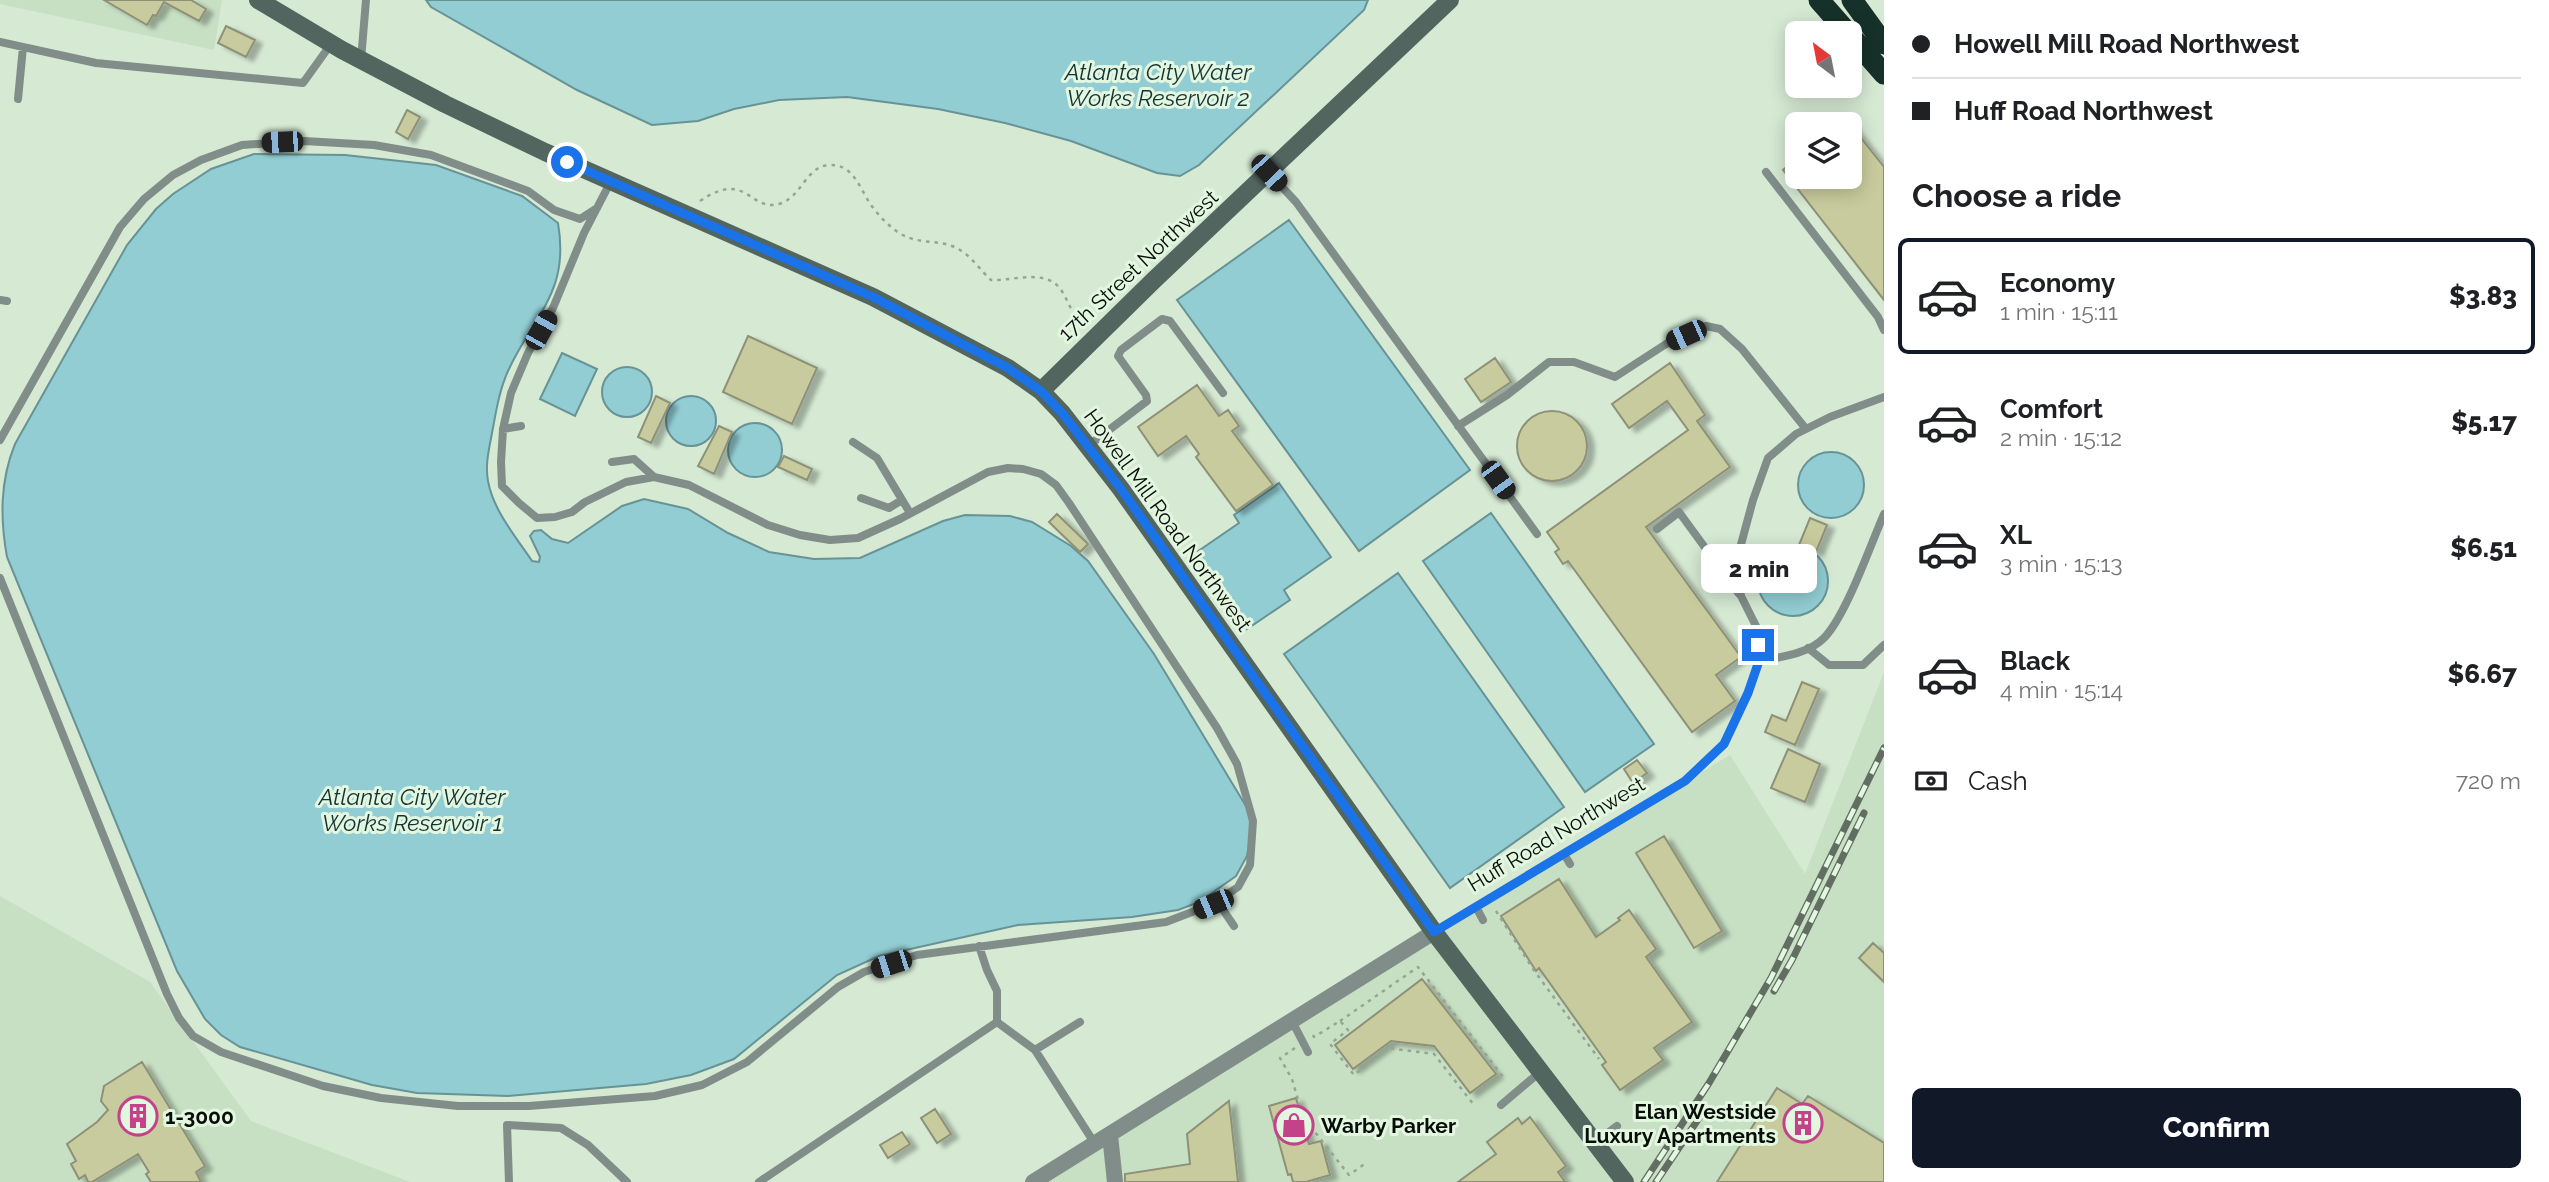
<!DOCTYPE html>
<html lang="en">
<head>
<meta charset="utf-8">
<style>
  body { margin:0; font-family:Raleway,sans-serif; background:#f6f6f6; color:#202124; height:100vh; display:flex; flex-direction:column; font-size:26px; white-space:nowrap }
  * { box-sizing:border-box; margin:0 }
  p { font-size:23px; color:#757577 }
  .icon { flex:none; width:38px; height:38px; fill:none; stroke:currentColor; stroke-width:2; stroke-linecap:round; stroke-linejoin:round }
  .map { position:relative; flex:1; overflow:hidden }
  .sheet { display:flex; flex-direction:column; background:#fff; width:665px }
  .sheet>* { flex:none }
  .top-card { display:grid; align-content:center; height:154px; padding:0 28px; background:#fff }
  .needle { width:46px; rotate:328deg }
  .controls { position:absolute; left:1785px; top:21px; display:grid; gap:14px }
  .controls a { display:grid; place-items:center; width:77px; height:77px; border-radius:10px; background:#fff; box-shadow:0 4px 18px #0003; font-size:35px }
  .end { position:absolute; width:32px; height:32px; margin:-16px; border:9px solid #1a73e8; background:#fff; box-shadow:0 0 0 4px #fff }
  .from { border-radius:50% }
  .bubble { position:absolute; height:49px; border-radius:10px; background:#fff; box-shadow:0 4px 18px #0003; font-size:23px; font-weight:800; line-height:49px; text-align:center }
  .car { position:absolute; width:21px; height:42px; margin:-21px -10px; border-radius:9px; box-shadow:0 0 5px 2px #0007; background:linear-gradient(#222 24%,#8ab4d8 0 40%,#222 0 76%,#8ab4d8 0 86%,#222 0) }
  .top-card b { display:flex; align-items:center; gap:24px; height:66px; font-size:26px }
  .top-card b+b { border-top:2px solid #e0e0e0 }
  .top-card i { width:18px; height:18px; background:#202124 }
  ul { padding:0; list-style:none }
  li { display:flex; align-items:center; gap:21px; height:116px; margin:0 14px 10px; padding:0 14px; border:4px solid transparent; border-radius:10px }
  li div { flex:1 }
  li b { display:block; font-size:26px }
  li em { font-style:normal; font-weight:800 }
  li.current { border-color:#111827 }
  li>.icon { width:63px; height:63px; stroke-width:1.5 }
  h2 { padding:0 28px; font-size:32px; line-height:84px }
  .pay { display:flex; align-items:center; gap:18px; height:77px; padding:0 28px; font-size:26px }
  .pay p { margin-inline-start:auto }
  .primary-button { display:flex; gap:14px; margin-top:auto; padding:14px 28px }
  .primary-button a { flex:1; height:80px; border-radius:10px; background:#111827; color:#fff; font-size:28px; font-weight:800; line-height:80px; text-align:center }
  main { display:flex; flex:1; min-height:0 }
  .map>svg:first-child { display:block }
  .built { fill:#c7e0c4 }
  .water { fill:#91cdd3; stroke:#689396; stroke-width:2 }
  .building { fill:#c7cb9d; stroke:#8e9178; stroke-width:2; filter:url(#shadow) }
  .lines { fill:none; stroke-linecap:round; stroke-linejoin:round }
  .path { stroke:#95a594; stroke-width:2.5; stroke-dasharray:3.5 5; stroke-linecap:butt }
  .lane { stroke:#818d89; stroke-width:8 }
  .street { stroke:#818d89; stroke-width:16 }
  .secondary { stroke:#52655f; stroke-width:18 }
  .highway { stroke:#163129; stroke-width:21 }
  .rail-casing { stroke:#616e61; stroke-width:7 }
  .rail { stroke:#e3f6e0; stroke-width:4.5; stroke-dasharray:13; stroke-linecap:butt }
  .route { stroke:#1a73e8; stroke-width:9 }
  .labels { text-anchor:middle; dominant-baseline:central; stroke-width:6; stroke-linejoin:round; paint-order:stroke }
  .street-label { font-size:21px; fill:#070d07; stroke:#e3f6e0 }
  .poi-label { font-size:21px; font-weight:bold; fill:#070d07; stroke:#e3f6e0; text-anchor:start }
  .water-label { font-size:23px; font-style:italic; fill:#143335; stroke:#e3f6e0 }
</style>
</head>
<body>
<main>
<div class="map">
<svg width="1884" height="1182" viewBox="0 0 1884 1182">
  <defs>
    <filter id="shadow"><feDropShadow dx="7" dy="4" stdDeviation="2" flood-color="#0004"/></filter>
  </defs>
  <rect width="100%" height="100%" fill="#d5e9d3"/>
  <!-- built -->
  <path class="built" d="M0 0H222L214 50 0 4Z
    M1884 672V1182H1035L1443 928 1730 755 1805 874Z
    M0 896 150 982 251 1121 410 1182H0Z"/>
  <!-- water -->
  <path class="water" d="M426 0H1368L1364 10 1199 165 1180 176 1157 173 1071 141 1005 123 938 109 847 97 779 100 734 109 698 121 652 125 577 90 431 7Z
    M254 154 345 155 436 165 522 196 558 223C570 293 534 314 508 371 499 391 496 412 492 433 489 449 485 465 488 481 493 510 516 537 532 561L539 562 540 557 530 536 534 531 541 530 552 539 568 543 622 506 644 499 688 509 728 533 769 552 814 559 860 558 943 521 965 515 1010 516 1032 522 1071 546 1088 561 1154 654 1249 811 1251 834 1247 856 1236 876 1199 902 1178 910 1132 917 1018 925 879 956 837 975 734 1059 691 1075 646 1084 508 1096 417 1093 372 1085 240 1047 221 1035 205 1019 177 971 7 557C0 518 0 481 15 444L127 245 156 209 173 194 211 169Z
    M1289 220 1470 470 1359 551 1177 300Z
    M562 353 597 369 575 416 540 399Z
    M602 392a25 25 0 1 1 50 0a25 25 0 1 1-50 0Z
    M666 421a25 25 0 1 1 50 0a25 25 0 1 1-50 0Z
    M728 450a27 27 0 1 1 54 0a27 27 0 1 1-54 0Z
    M1798 485a33 33 0 1 1 66 0a33 33 0 1 1-66 0Z
    M1279 483 1331 557 1284 590 1290 600 1247 629 1194 554 1239 523 1234 515Z
    M1491 513 1654 744 1585 792 1423 561Z
    M1758 581a35 35 0 1 1 70 0a35 35 0 1 1-70 0Z
    M1398 573 1564 807 1450 888 1284 654Z"/>
  <!-- building -->
  <path class="building" d="M104 0H191L206 9 199 21 164 2 156 16 153 15 147 25Z
    M226 26 255 40 246 57 218 43Z
    M407 110 420 117 408 139 396 132Z
    M1850 124 1884 167V300L1783 170 1797 158V177H1850Z
    M748 336 817 368 792 424 723 392Z
    M1495 358 1511 382 1481 402 1465 379Z
    M1670 363 1705 415 1697 421 1730 467 1646 527 1741 657 1716 675 1735 701 1692 732 1568 561 1563 564 1555 552 1559 549 1547 532 1688 430 1667 401 1629 428 1612 404Z
    M1197 385 1219 416 1228 410 1239 426 1232 431 1273 485 1236 511 1196 457 1199 454 1186 436 1158 456 1138 427Z
    M656 396 670 403 651 443 638 437Z
    M1517 446a35 35 0 1 1 70 0a35 35 0 1 1-70 0Z
    M719 426 732 432 714 474 698 466Z
    M784 456 812 469 807 480 778 467Z
    M1057 514 1088 544 1080 552 1049 522Z
    M1810 518 1827 525 1816 552 1799 545Z
    M1802 682 1819 689 1795 745 1765 732 1772 715 1786 721Z
    M1788 749 1820 764 1805 802 1771 788Z
    M1637 760 1647 773 1633 783 1624 769Z
    M1664 836 1722 931 1694 948 1636 853Z
    M1559 879 1596 937 1620 920 1618 918 1629 910 1656 949 1646 957 1692 1022 1654 1048 1663 1060 1620 1090 1602 1065 1606 1062 1539 968 1536 971 1501 916Z
    M1873 943 1884 953V982L1859 958Z
    M1422 979 1496 1074 1470 1093 1434 1046 1391 1041 1353 1069 1335 1045Z
    M142 1062 205 1166 196 1172 201 1182H151L146 1174 149 1172 138 1154 92 1182H88L85 1175 79 1179 71 1164 76 1161 67 1144 97 1122 108 1110 101 1101 104 1086Z
    M1777 1088 1802 1104 1808 1096 1884 1143V1182H1717Z
    M1296 1098 1309 1144 1321 1141 1330 1175 1306 1182H1293L1291 1174 1288 1175 1269 1106Z
    M1229 1101 1238 1182H1125V1174L1190 1164 1187 1134Z
    M935 1109 951 1134 937 1143 921 1118Z
    M1530 1117 1566 1166 1558 1172 1565 1182H1458L1496 1154 1487 1142 1518 1118 1522 1124Z
    M902 1132 910 1144 888 1158 880 1145Z"/>
  <g class="lines">
    <!-- path -->
    <path class="path" d="M700 201C747 169 749 212 779 204 801 198 805 168 828 165 852 163 859 186 869 202 875 211 882 219 890 226 915 249 937 236 960 250 972 257 981 271 991 280 1015 281 1049 267 1063 293 1070 305 1073 316 1083 326
      M1496 911 1533 969 1599 1059
      M1340 1021 1418 967 1504 1078
      M1313 1035 1314 1037 1340 1021 1348 1030 1330 1044 1354 1075 1388 1048 1434 1054 1474 1105
      M1295 1048 1280 1058 1292 1079 1303 1117 1349 1175 1366 1163"/>
    <!-- lane -->
    <path class="lane" d="M0 42 96 63 303 83 331 44
      M361 60 366 0
      M18 99 23 47
      M1766 172 1878 317 1884 330
      M1269 173 1296 202 1537 534
      M0 300 7 301
      M1458 426 1507 395 1549 362H1574L1615 377 1666 344 1706 326 1720 329 1742 349 1806 429
      M503 429 521 426
      M0 440 120 227 144 199 173 175 201 160 242 145 304 141 374 145 431 155 528 191 554 210 580 219 597 208
      M853 442 877 458 910 513
      M1088 446 1147 401 1146 395 1118 356 1121 350 1162 319 1170 321 1223 393
      M612 462 634 459 654 477
      M861 498 889 508 902 500
      M1657 529 1679 512 1739 594
      M0 578 167 994 179 1018 193 1036 221 1052 323 1086 381 1098 458 1106H529L655 1096 702 1085 747 1062 838 987 864 972 917 955 1166 922 1213 904 1238 887 1250 865 1253 821 1237 764 1217 728 1069 503 1056 485 1041 474 1023 469 1008 468 988 472 900 519 858 538 830 540 800 535 768 525 689 485 654 477 626 482 585 502 572 512 555 517 537 518 519 503 502 486 501 462 503 429 511 393 528 353 553 308 584 233 611 181
      M1808 648 1829 665H1863L1884 645
      M1759 661C1781 657 1809 654 1825 637 1847 613 1870 546 1884 514
      M1564 854 1570 864
      M1217 901 1234 926
      M1476 907 1483 920
      M1434 932 1685 781 1724 744 1748 693 1759 661 1757 628 1741 596 1736 563 1753 500 1768 458 1796 434 1830 417 1884 397
      M979 946 987 970 997 991V1022
      M1292 1021 1308 1052
      M1080 1022 1035 1050 1095 1144
      M1501 1105 1540 1072
      M1596 1142 1617 1126
      M509 1182 507 1125 561 1128 588 1145 627 1182
      M759 1182 997 1022 1035 1050"/>
    <!-- street -->
    <path class="street" d="M1110 1135 1115 1182
      M1033 1182 1434 932"/>
    <!-- secondary -->
    <path class="secondary" d="M258 0 342 50 445 104 545 152 873 297 1008 368 1041 391 1062 413 1121 489 1434 932 1625 1182
      M1041 391 1154 280 1450 0"/>
    <!-- highway -->
    <path class="highway" d="M1819 0 1848 33
      M1852 0 1884 44
      M1850 35 1884 74"/>
    <!-- rail casing -->
    <g class="rail-casing">
      <path id="rail" d="M1774 991 1792 960 1864 813
        M1644 1182 1709 1083 1771 978 1884 748
        M1656 1182 1701 1115"/>
    </g>
    <!-- rail -->
    <use href="#rail" class="rail"/>
  </g>
  <g class="lines">
    <!-- route -->
    <path class="route" d="M567 162 873 297 1008 368 1041 391 1062 413 1121 489 1434 932 1685 781 1724 744 1748 693 1759 661 1758 645"/>
  </g>
  <!-- icons -->
  <defs>
    <g id="building-ring" transform="scale(2.0125)"><circle r="9.5" fill="#e3f6e0" stroke="#c4428a" stroke-width="1.5"/><path d="M-4-6H4V6H1V3H-1V6H-4ZM-2.5-4.3h1.7v1.8h-1.7ZM.8-4.3h1.7v1.8H.8ZM-2.5-1h1.7V.8h-1.7ZM.8-1h1.7V.8H.8Z" fill="#c4428a"/></g>
    <g id="shop-ring" transform="scale(2.0125)"><circle r="9.5" fill="#e3f6e0" stroke="#c4428a" stroke-width="1.5"/><path d="M-5-2.5h2.3a2.7 3.5 0 0 1 5.4 0H5L5.5 6h-11ZM-1.5-2.5h3a1.5 2.3 0 0 0-3 0Z" fill="#c4428a"/></g>
  </defs>
  <g fill-rule="evenodd">
    <use href="#building-ring" x="138" y="1116"/>
    <use href="#building-ring" x="1803" y="1123"/>
    <use href="#shop-ring" x="1294" y="1125"/>
  </g>
  <g class="labels">
    <!-- street labels -->
    <g class="street-label">
      <text transform="translate(1138 265) rotate(-43)">17th Street Northwest</text>
      <text transform="translate(1168 520) rotate(54)">Howell Mill Road Northwest</text>
      <text transform="translate(1556 834) rotate(-31)">Huff Road Northwest</text>
    </g>
    <!-- poi labels -->
    <g class="poi-label">
      <text x="1776" y="1111" text-anchor="end">Elan Westside<tspan x="1776" dy="24">Luxury Apartments</tspan></text>
      <text x="165" y="1116">1-3000</text>
      <text x="1321" y="1125">Warby Parker</text>
    </g>
    <!-- water labels -->
    <g class="water-label">
      <text x="1158" y="71">Atlanta City Water<tspan x="1158" dy="26">Works Reservoir 2</tspan></text>
      <text x="412" y="796">Atlanta City Water<tspan x="412" dy="26">Works Reservoir 1</tspan></text>
    </g>
  </g>
</svg>
<div class="controls">
<a><svg class="needle" viewBox="-14 -14 28 28"><path d="M0-13l5 13h-10z" fill="#e53935"/><path d="M0 13l5-13h-10z" fill="#757577"/></svg></a>
<a><svg class="icon" aria-label="layers" viewBox="0 0 24 24"><path d="M12 4l9 5-9 5-9-5zM3 14l9 5 9-5"/></svg></a>
</div>
<i class="end from" style="left:567px;top:162px"></i>
<i class="end" style="left:1758px;top:645px"></i>
<div class="bubble" style="left:1701px;top:544px;width:116px">2 min</div>
<i class="car" style="left:282px;top:142px;rotate:268deg"></i>
<i class="car" style="left:1269px;top:173px;rotate:137deg"></i>
<i class="car" style="left:541px;top:330px;rotate:29deg"></i>
<i class="car" style="left:1686px;top:335px;rotate:246deg"></i>
<i class="car" style="left:1498px;top:480px;rotate:144deg"></i>
<i class="car" style="left:1213px;top:904px;rotate:247deg"></i>
<i class="car" style="left:891px;top:964px;rotate:252deg"></i>
</div>
<section class="sheet">
<div class="top-card">
<b><i class="from"></i>Howell Mill Road Northwest</b>
<b><i></i>Huff Road Northwest</b>
</div>
<h2>Choose a ride</h2>
<ul>
<li class="current"><svg class="icon" aria-label="car" viewBox="0 0 24 24"><path d="M5 17H2v-5l4-1 3-4h7l3 4 3 1v5h-3M9 17h6M6 11h13"/><circle cx="7" cy="17" r="2"/><circle cx="17" cy="17" r="2"/></svg><div><b>Economy</b><p>1 min · 15:11</p></div><em>$3.83</em></li>
<li><svg class="icon" aria-label="car" viewBox="0 0 24 24"><path d="M5 17H2v-5l4-1 3-4h7l3 4 3 1v5h-3M9 17h6M6 11h13"/><circle cx="7" cy="17" r="2"/><circle cx="17" cy="17" r="2"/></svg><div><b>Comfort</b><p>2 min · 15:12</p></div><em>$5.17</em></li>
<li><svg class="icon" aria-label="car" viewBox="0 0 24 24"><path d="M5 17H2v-5l4-1 3-4h7l3 4 3 1v5h-3M9 17h6M6 11h13"/><circle cx="7" cy="17" r="2"/><circle cx="17" cy="17" r="2"/></svg><div><b>XL</b><p>3 min · 15:13</p></div><em>$6.51</em></li>
<li><svg class="icon" aria-label="car" viewBox="0 0 24 24"><path d="M5 17H2v-5l4-1 3-4h7l3 4 3 1v5h-3M9 17h6M6 11h13"/><circle cx="7" cy="17" r="2"/><circle cx="17" cy="17" r="2"/></svg><div><b>Black</b><p>4 min · 15:14</p></div><em>$6.67</em></li>
</ul>
<div class="pay"><svg class="icon" aria-label="cash" viewBox="0 0 24 24"><path d="M3 7h18v10H3z"/><circle cx="12" cy="12" r="2"/></svg>Cash<p>720 m</p></div>
<div class="primary-button"><a>Confirm</a></div>
</section>
</main>
</body>
</html>
